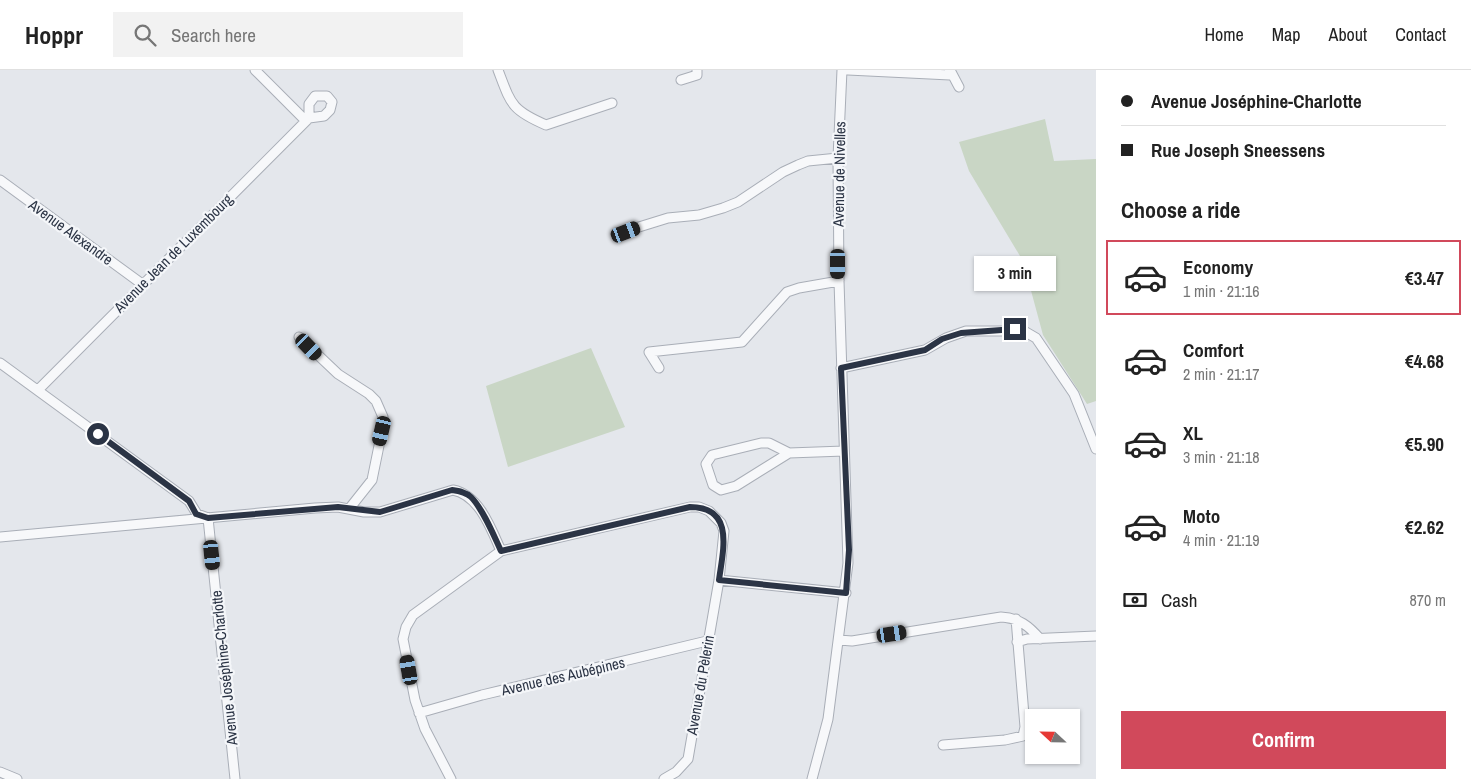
<!DOCTYPE html>
<html lang="en">
<head>
<meta charset="utf-8">
<style>
  body { margin:0; font-family:"Archivo Narrow",sans-serif; background:#f2f2f2; color:#222; height:100vh; display:flex; flex-direction:column; font-size:19px; white-space:nowrap }
  * { box-sizing:border-box; margin:0 }
  p { font-size:16px; color:#767676 }
  .icon { flex:none; width:28px; height:28px; fill:none; stroke:currentColor; stroke-width:2; stroke-linecap:round; stroke-linejoin:round }
  .map { position:relative; flex:1; overflow:hidden }
  .sheet { display:flex; flex-direction:column; background:#fff; width:375px }
  .sheet>* { flex:none }
  .top-card { display:grid; align-content:center; height:110px; padding:0 25px; background:#fff }
  .needle { width:32px; rotate:292deg }
  .tools { position:absolute; left:1025px; top:639px; display:grid; gap:10px }
  .tools a { display:grid; place-items:center; width:55px; height:55px; border-radius:0px; background:#fff; box-shadow:0 1px 4px #0004; font-size:25px }
  .end { position:absolute; width:22px; height:22px; margin:-11px; border:6px solid #2b3445; background:#fff; box-shadow:0 0 0 2px #fff }
  .from { border-radius:50% }
  .bubble { position:absolute; height:35px; border-radius:0px; background:#fff; box-shadow:0 1px 4px #0004; font-size:16px; font-weight:700; line-height:35px; text-align:center }
  .car { position:absolute; width:15px; height:30px; margin:-15px -8px; border-radius:6px; box-shadow:0 0 4px 1px #0007; background:linear-gradient(#222 24%,#8ab4d8 0 40%,#222 0 76%,#8ab4d8 0 86%,#222 0) }
  .top-card b { display:flex; align-items:center; gap:18px; height:48px; font-size:19px }
  .top-card b+b { border-top:1px solid #e0e0e0 }
  .top-card i { width:12px; height:12px; background:#222 }
  ul { padding:0; list-style:none }
  li { display:flex; align-items:center; gap:15px; height:75px; margin:0 10px 8px; padding:0 15px; border:2px solid transparent; border-radius:0px }
  li div { flex:1 }
  li b { display:block; font-size:19px }
  li em { font-style:normal; font-weight:700 }
  li.on { border-color:#d1495b }
  li>.icon { width:45px; height:45px; stroke-width:1.5 }
  h2 { padding:0 25px; font-size:22px; line-height:60px }
  .pay { display:flex; align-items:center; gap:12px; height:55px; padding:0 25px; font-size:19px }
  .pay p { margin-inline-start:auto }
  .action { display:flex; gap:10px; margin-top:auto; padding:10px 25px }
  .action a { flex:1; height:58px; border-radius:0px; background:#d1495b; color:#fff; font-size:20px; font-weight:700; line-height:58px; text-align:center }
  header { display:flex; align-items:center; gap:30px; box-sizing:border-box; height:70px; padding:0 25px; background:#fff; border-bottom:1px solid #e0e0e0 }
  header strong { font-size:24px }
  nav { display:flex; gap:28px; margin-inline-start:auto; font-size:18px }
  .search { width:350px; height:45px; background:#f2f2f2; display:flex; align-items:center; gap:12px; box-sizing:border-box; padding:0 18px; border-radius:0px; color:#767676; font-size:19px }
  main { display:flex; flex:1; min-height:0 }
  .map>svg:first-child { display:block }
  .green { fill:#c9d6c5 }
  .lines { fill:none; stroke-linecap:round; stroke-linejoin:round }
  .street-casing { stroke:#a9aeb7; stroke-width:11 }
  .street { stroke:#f7f8fa; stroke-width:9 }
  .route { stroke:#2b3445; stroke-width:6 }
  .labels { text-anchor:middle; dominant-baseline:central; stroke-width:4.5; stroke-linejoin:round; paint-order:stroke }
  .street-label { font-size:15px; fill:#2b3445; stroke:#f4f6f9 }
</style>
</head>
<body>
<header>
<strong>Hoppr</strong>
<div class="search"><svg class="icon" aria-label="search" viewBox="0 0 24 24"><circle cx="10" cy="10" r="6"/><path d="M15 15l6 6"/></svg>Search here</div>
<nav><a>Home</a><a>Map</a><a>About</a><a>Contact</a></nav>
</header>
<main>
<div class="map">
<svg width="1096" height="709" viewBox="0 0 1096 709">
  <rect width="100%" height="100%" fill="#e4e7ec"/>
  <!-- green -->
  <path class="green" d="M1045 49 1054 91 1096 89V331L1087 334 1043 265 1023 191 969 101 959 72Z
    M591 278 625 357 508 397 486 316Z"/>
  <g class="lines">
    <!-- street casing -->
    <g class="street-casing">
      <path id="street" d="M255 0 306 51
        M498 0C511 34 511 40 546 55L612 33
        M848 0 950 5
        M950 0 959 17
        M681 10 697 5V0
        M0 110 142 214
        M626 161 668 148 699 145 723 138 738 132 783 102 798 95 808 91 838 88
        M299 267 338 304 369 324 376 331 383 347 382 361 372 410 349 439
        M0 293 189 431 197 444 208 448 235 709
        M659 298 649 282 742 272 787 222 799 218 839 211
        M841 298 925 280 946 268 966 261H1024L1036 268 1074 324 1096 379
        M38 320 309 48V34L315 26H327L332 32 330 40 324 46 309 48
        M761 373H769L789 383 736 416 721 420 713 415 706 394 712 385Z
        M789 383 844 381
        M0 467 315 438 338 437 364 442H380L453 420C479 425 491 458 501 481L690 437H699L709 441 721 453 724 461 719 510 688 689 676 702 664 709
        M719 510 846 523
        M839 570 852 571 1001 547C1019 548 1029 556 1040 569
        M1017 572 1027 569 1096 566
        M419 643 482 625 707 571
        M943 675 1005 670 1023 666 1025 657 1016 549
        M0 702 17 709
        M451 709 425 659 415 630 403 569 406 557 413 545 501 481
        M812 709 828 649 848 493 839 211 838 88 842 0"/>
    </g>
    <!-- street -->
    <use href="#street" class="street"/>
  </g>
  <g class="lines">
    <!-- route -->
    <path class="route" d="M98 364 189 431 196 444 208 448 338 437 380 442 452 420C459 421 466 422 471 427 483 439 494 466 501 481L690 437C735 437 723 480 719 510L846 523 849 480 841 298 925 280 942 269 961 263 1015 259"/>
  </g>
  <g class="labels">
    <!-- street labels -->
    <g class="street-label">
      <text transform="translate(839 104) rotate(-89)">Avenue de Nivelles</text>
      <text transform="translate(71 162) rotate(36)">Avenue Alexandre</text>
      <text transform="translate(173 183) rotate(-45)">Avenue Jean de Luxembourg</text>
      <text transform="translate(224 598) rotate(-96)">Avenue Joséphine-Charlotte</text>
      <text transform="translate(563 606) rotate(-13)">Avenue des Aubépines</text>
      <text transform="translate(700 615) rotate(-80)">Avenue du Pèlerin</text>
    </g>
  </g>
</svg>
<div class="tools">
<a><svg class="needle" viewBox="-14 -14 28 28"><path d="M0-13l5 13h-10z" fill="#e53935"/><path d="M0 13l5-13h-10z" fill="#767676"/></svg></a>
</div>
<i class="end from" style="left:98px;top:364px"></i>
<i class="end" style="left:1015px;top:259px"></i>
<div class="bubble" style="left:974px;top:186px;width:82px">3 min</div>
<i class="car" style="left:626px;top:162px;rotate:69deg"></i>
<i class="car" style="left:838px;top:194px;rotate:180deg"></i>
<i class="car" style="left:309px;top:277px;rotate:136deg"></i>
<i class="car" style="left:382px;top:361px;rotate:193deg"></i>
<i class="car" style="left:212px;top:485px;rotate:174deg"></i>
<i class="car" style="left:892px;top:564px;rotate:81deg"></i>
<i class="car" style="left:409px;top:600px;rotate:350deg"></i>
</div>
<section class="sheet">
<div class="top-card">
<b><i class="from"></i>Avenue Joséphine-Charlotte</b>
<b><i></i>Rue Joseph Sneessens</b>
</div>
<h2>Choose a ride</h2>
<ul>
<li class="on"><svg class="icon" aria-label="car" viewBox="0 0 24 24"><path d="M5 17H2v-5l4-1 3-4h7l3 4 3 1v5h-3M9 17h6M6 11h13"/><circle cx="7" cy="17" r="2"/><circle cx="17" cy="17" r="2"/></svg><div><b>Economy</b><p>1 min · 21:16</p></div><em>€3.47</em></li>
<li><svg class="icon" aria-label="car" viewBox="0 0 24 24"><path d="M5 17H2v-5l4-1 3-4h7l3 4 3 1v5h-3M9 17h6M6 11h13"/><circle cx="7" cy="17" r="2"/><circle cx="17" cy="17" r="2"/></svg><div><b>Comfort</b><p>2 min · 21:17</p></div><em>€4.68</em></li>
<li><svg class="icon" aria-label="car" viewBox="0 0 24 24"><path d="M5 17H2v-5l4-1 3-4h7l3 4 3 1v5h-3M9 17h6M6 11h13"/><circle cx="7" cy="17" r="2"/><circle cx="17" cy="17" r="2"/></svg><div><b>XL</b><p>3 min · 21:18</p></div><em>€5.90</em></li>
<li><svg class="icon" aria-label="car" viewBox="0 0 24 24"><path d="M5 17H2v-5l4-1 3-4h7l3 4 3 1v5h-3M9 17h6M6 11h13"/><circle cx="7" cy="17" r="2"/><circle cx="17" cy="17" r="2"/></svg><div><b>Moto</b><p>4 min · 21:19</p></div><em>€2.62</em></li>
</ul>
<div class="pay"><svg class="icon" aria-label="cash" viewBox="0 0 24 24"><path d="M3 7h18v10H3z"/><circle cx="12" cy="12" r="2"/></svg>Cash<p>870 m</p></div>
<div class="action"><a>Confirm</a></div>
</section>
</main>
</body>
</html>
